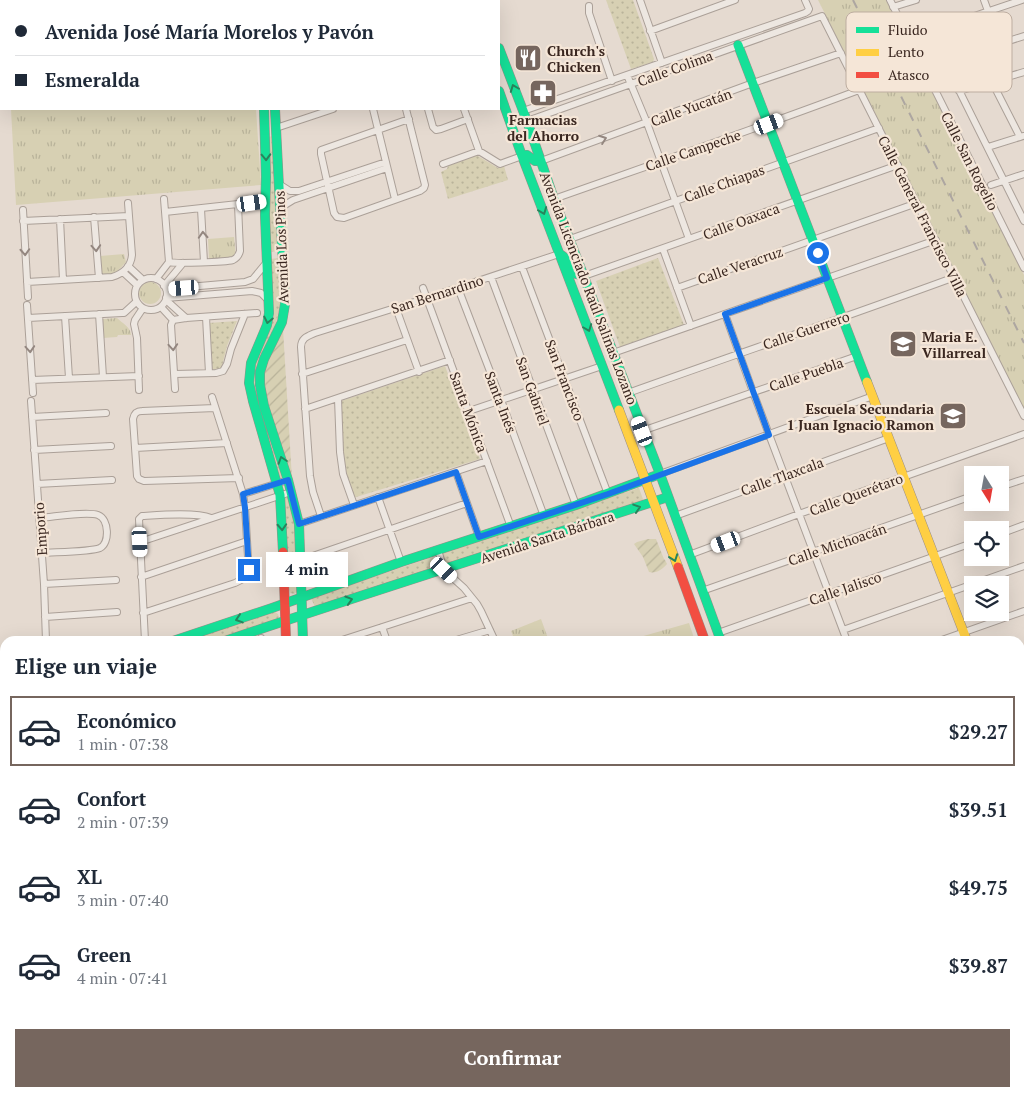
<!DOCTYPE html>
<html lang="es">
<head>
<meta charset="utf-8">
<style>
  body { margin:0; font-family:"PT Serif",serif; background:#f6f6f7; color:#1f2937; height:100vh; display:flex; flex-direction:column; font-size:19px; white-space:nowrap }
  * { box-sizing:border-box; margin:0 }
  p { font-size:16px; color:#747a83 }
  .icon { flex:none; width:28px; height:28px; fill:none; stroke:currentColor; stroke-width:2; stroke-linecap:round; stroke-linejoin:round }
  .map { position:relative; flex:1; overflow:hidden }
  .panel { position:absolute; left:0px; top:636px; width:1025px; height:461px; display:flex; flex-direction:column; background:#fff; border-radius:15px 15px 0 0; box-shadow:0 5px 20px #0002 }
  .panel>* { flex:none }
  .banner { position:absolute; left:0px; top:0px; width:500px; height:110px; box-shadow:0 5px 20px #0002; display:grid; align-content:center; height:110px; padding:0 15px; background:#fff }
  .needle { width:32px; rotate:169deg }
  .buttons { position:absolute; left:964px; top:466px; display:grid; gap:10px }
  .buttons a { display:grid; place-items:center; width:45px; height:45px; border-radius:0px; background:#fff; box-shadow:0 5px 20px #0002; font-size:25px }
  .end { position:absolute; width:22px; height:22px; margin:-11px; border:6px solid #1a73e8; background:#fff; box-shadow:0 0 0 2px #fff }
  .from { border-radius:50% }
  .bubble { position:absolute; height:35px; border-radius:0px; background:#fff; box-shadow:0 5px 20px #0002; font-size:16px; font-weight:800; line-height:35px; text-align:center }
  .car { position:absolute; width:15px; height:30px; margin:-15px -8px; border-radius:6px; box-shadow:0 0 4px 1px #0007; background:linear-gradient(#fff 24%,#345 0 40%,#fff 0 76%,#345 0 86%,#fff 0) }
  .banner b { display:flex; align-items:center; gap:18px; height:48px; font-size:19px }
  .banner b+b { border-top:1px solid #e0e1e3 }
  .banner i { width:12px; height:12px; background:#1f2937 }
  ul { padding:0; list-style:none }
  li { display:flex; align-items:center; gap:15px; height:70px; margin:0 10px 8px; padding:0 5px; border:2px solid transparent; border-radius:0px }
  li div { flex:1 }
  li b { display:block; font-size:19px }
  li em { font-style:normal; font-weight:800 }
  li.on { border-color:#76665e }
  li>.icon { width:45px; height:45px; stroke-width:1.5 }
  h2 { padding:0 15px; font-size:22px; line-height:60px }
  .button { display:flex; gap:10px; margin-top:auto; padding:10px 15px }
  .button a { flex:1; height:58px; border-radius:0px; background:#76665e; color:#fff; font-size:20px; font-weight:800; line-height:58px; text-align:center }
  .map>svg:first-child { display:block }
  .grass { fill:url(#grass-tufts) }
  .park { fill:url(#park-dots) }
  .garden { fill:url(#garden-furrows) }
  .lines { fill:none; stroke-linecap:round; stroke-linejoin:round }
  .stream { stroke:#bac9bc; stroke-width:2 }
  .street-casing { stroke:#aba098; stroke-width:8 }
  .fast-casing { stroke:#9a8f88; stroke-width:10 }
  .slow-casing { stroke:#9a8f88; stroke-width:10 }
  .jam-casing { stroke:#9a8f88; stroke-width:10 }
  .street { stroke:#ede7e1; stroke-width:6 }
  .fast { stroke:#16e098; stroke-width:9 }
  .slow { stroke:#ffcf43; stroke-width:9 }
  .jam { stroke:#f24e42; stroke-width:9 }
  .rail { stroke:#ada6a1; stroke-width:2; stroke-dasharray:9 9; stroke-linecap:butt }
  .oneway { stroke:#28845c }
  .oneway2 { stroke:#948780 }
  .route { stroke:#1a73e8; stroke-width:6 }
  .labels { text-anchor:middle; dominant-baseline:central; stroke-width:4.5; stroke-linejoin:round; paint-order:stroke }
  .poi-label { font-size:14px; font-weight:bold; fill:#3a2720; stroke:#f5e6d7; text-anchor:start }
  .street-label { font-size:14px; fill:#3a2720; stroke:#f5e6d7 }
  .key { fill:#f5e6d7; stroke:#bdada0; stroke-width:1 }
  .key-label { font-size:14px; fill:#3a2720 }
</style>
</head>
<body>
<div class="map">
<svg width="1024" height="1097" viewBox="0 0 1024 1097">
  <defs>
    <pattern id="grass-tufts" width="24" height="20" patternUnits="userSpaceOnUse" patternTransform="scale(1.25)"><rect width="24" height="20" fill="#d7d0b3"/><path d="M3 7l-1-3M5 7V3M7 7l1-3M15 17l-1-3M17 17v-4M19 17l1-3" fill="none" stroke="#b9b39a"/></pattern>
    <pattern id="park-dots" width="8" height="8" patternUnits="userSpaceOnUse" patternTransform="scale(1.25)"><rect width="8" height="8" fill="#d7d0b3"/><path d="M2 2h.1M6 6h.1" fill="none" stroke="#b9b39a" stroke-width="1.8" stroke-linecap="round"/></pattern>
    <pattern id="garden-furrows" width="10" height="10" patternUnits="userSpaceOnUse" patternTransform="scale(1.25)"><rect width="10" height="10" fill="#d7d0b3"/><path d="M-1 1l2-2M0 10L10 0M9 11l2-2" fill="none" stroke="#b9b39a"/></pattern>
  </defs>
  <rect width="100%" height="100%" fill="#e5dad0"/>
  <!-- grass -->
  <path class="grass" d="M818 0H886L1024 275V409Z
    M11 109H256L261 185 16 205Z
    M234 237 236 257 209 259 208 239Z
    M124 254 126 262 114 275H102L100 256Z
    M139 293a11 11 0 1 1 22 0a11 11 0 1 1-22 0Z
    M117 318C122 323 131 327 131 335H118L117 337 103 338V319Z
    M541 619 549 641H515L511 631Z
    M689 623 695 641H626Z"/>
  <!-- park -->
  <path class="park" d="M606 0H633L654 59 653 62 631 69Z
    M273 136 279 251 269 252 268 224 271 179 268 137Z
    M475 156H478L498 168 504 166 508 180 448 199 441 172 447 169 448 166Z
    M280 258C281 280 283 302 276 323 269 342 256 359 255 380 254 395 261 410 266 424 272 442 278 461 284 479L280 480 252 389 255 364 270 329 274 316V307L269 259Z
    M658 258 684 325 620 347 596 281Z
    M237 321 227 346 221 370 212 369 209 323Z
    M445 366 480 459 353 498 343 468 341 401Z
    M639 488 644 502 446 566 442 553Z
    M284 498H287L289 499 297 531 298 591 294 594 290 593 289 590Z
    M433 557 437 568 315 607 311 598Z
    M275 612 278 614 279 617 276 621 216 641H185Z
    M675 1093V1092L761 1093V1097H676Z"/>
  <!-- garden -->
  <path class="garden" d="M283 329 292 479 264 396V372L272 349Z
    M648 539H656L664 559 665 560 667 564C663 569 656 574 649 572L643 557 634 544 637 542Z"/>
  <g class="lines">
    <!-- stream -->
    <path class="stream" d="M211 641 223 637
      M314 1092 315 1097"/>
    <!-- street casing -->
    <g class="street-casing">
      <path id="street" d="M640 0 662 63
        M890 0 1024 268
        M984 0 988 11
        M589 6V13L612 81
        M893 7 916 0
        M650 31 735 0
        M909 38 1022 0
        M945 62 1024 221
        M934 65 1024 36
        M627 75 647 123 689 239
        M992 82 1020 137
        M959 91 1024 72
        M373 109 395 199
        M406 109 425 185 424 188 420 191 344 218 337 217 334 213 321 154V150L409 119
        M428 109 433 127 436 130 441 129 468 119
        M464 109 479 151 500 164 522 156
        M523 111 805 13 808 11 809 9 805 0
        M527 121 822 16 1024 416
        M276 128 333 109
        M988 147 1023 136
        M541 161 753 83 841 53
        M443 164 479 151
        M279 184 290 191H299L386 162
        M991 185 1024 174
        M164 199 169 262
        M554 199C656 163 758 128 859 90
        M280 208 293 200 387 168
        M201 209 204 262
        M23 210 28 297
        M165 212 265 201
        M94 217 99 278
        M60 219 63 280
        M23 221 129 216
        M570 239 879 128
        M663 249 691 326
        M169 262C176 264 225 262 233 260 237 258 239 255 240 251L238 205
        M128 266 143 280
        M522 267 608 494
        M123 272 137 285
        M584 276 898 165
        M491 277 576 505
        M135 294a16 16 0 1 1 32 0a16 16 0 1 1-32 0Z
        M156 279 169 262
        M27 282 112 277C122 274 131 267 132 255L128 203
        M164 286 183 263
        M423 288 511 527
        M458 288 501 400 544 516
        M677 288 917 203
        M166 289 245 282 253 279 267 262
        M166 298 252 291 261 293 269 301
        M166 300 186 318
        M27 305 33 393
        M161 307 173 320
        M396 308 419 372
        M99 314 103 377
        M725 314 753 392 847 641
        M65 316 69 378
        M206 317 209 373
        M28 318 122 313H124L136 302
        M173 320 186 318 257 313
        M173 320 171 325 175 389
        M613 353 936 240
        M175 374 216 373 223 371 227 364 231 349 245 314
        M302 374 407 340
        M32 380 139 376
        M139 390 137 338 134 324 135 320 143 308
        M628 393C737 354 846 317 955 277
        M338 399 340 452 343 474 354 505
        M31 401 44 584 46 641
        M215 408 142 411C136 411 134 414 133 419L137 476 139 479 144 481 239 478
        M305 409 450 360
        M469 411 602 366
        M32 417 106 413
        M642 431 857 356
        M135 448 227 443
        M34 450 111 446
        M456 472 479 537
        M660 474 873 396
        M37 484 112 480
        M1000 487 1024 479
        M243 494 288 480
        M378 497 401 562
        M321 516 313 492 310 476 301 347C301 338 308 336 315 333L427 298 559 254
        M675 516 889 438
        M39 518C54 517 86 511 98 515 109 519 110 543 100 548 90 552 55 552 42 553
        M299 524 487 461
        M1000 534 1024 525
        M140 542 291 492
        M438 550 444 570 464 588 477 604 481 611 495 641
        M689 555 799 514 1024 434
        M301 560 467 503
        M141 577 247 541
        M44 584 116 580
        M702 591 972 496
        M143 613 235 583 245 578 249 574 245 507 243 494 212 397
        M45 617 117 612
        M382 627 387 641
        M843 630 1024 566
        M718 633 972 543
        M261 638V641
        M145 641 139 519 142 516C159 515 196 512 211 518
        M339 641 472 598
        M453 641 490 630
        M939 641 1024 611
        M1020 657 1024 655
        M1020 700 1024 698
        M1020 744 1024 742
        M1020 820 1024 818
        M1020 856 1024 854
        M1020 893 1024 892
        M1020 924 1024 923
        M1020 957 1024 956
        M1020 987 1024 985
        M1020 1060 1024 1059
        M1020 1089 1024 1088
        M168 1092V1097
        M478 1092V1097
        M638 1092V1097
        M672 1092V1097
        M832 1092 835 1097
        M938 1092 940 1097
        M323 1096 342 1092
        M260 1097 273 1093
        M498 1097 523 1092
        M996 1097 1009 1092"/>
    </g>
    <!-- fast casing -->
    <g class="fast-casing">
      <path id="fast" d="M258 0 259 1
        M466 0V1
        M24 1 28 0
        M738 45 867 382
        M499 48 527 121 554 199 660 474 721 641
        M499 91 522 156 619 410
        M264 109 266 177 265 215 269 313 267 325 251 363 249 383 253 401 280 495 283 552
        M275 109 285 304 282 322 264 359 260 372V385L264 406 288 480 299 524 303 641
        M522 156 527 155 535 161H541
        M560 254 568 260 576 274 584 276
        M173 641 272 608 401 562 576 505 660 474
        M225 641C372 591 520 545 668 497
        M0 700 5 698
        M0 715 5 713
        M1020 778 1024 789
        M323 1092V1097
        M897 1092 899 1097"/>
    </g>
    <!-- slow casing -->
    <g class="slow-casing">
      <path id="slow" d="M481 0V1
        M867 382 967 641
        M619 410 678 567
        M879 1092 882 1097"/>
    </g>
    <!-- jam casing -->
    <g class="jam-casing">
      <path id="jam" d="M269 0V1
        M0 9H1
        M283 552 286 641
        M678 567 705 641
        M309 1092V1097"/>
    </g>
    <!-- street -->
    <use href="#street" class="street"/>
    <!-- fast -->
    <use href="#fast" class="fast"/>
    <!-- slow -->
    <use href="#slow" class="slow"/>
    <!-- jam -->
    <use href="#jam" class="jam"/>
    <!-- rail -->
    <path class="rail" d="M853 0 1024 343"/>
  </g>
  <!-- one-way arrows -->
  <defs><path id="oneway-chevron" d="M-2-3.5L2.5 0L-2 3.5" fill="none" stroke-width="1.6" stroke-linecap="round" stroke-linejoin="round" transform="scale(1.25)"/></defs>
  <g class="oneway">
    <use href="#oneway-chevron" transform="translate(514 88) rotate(-111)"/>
    <use href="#oneway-chevron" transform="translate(266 157) rotate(88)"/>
    <use href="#oneway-chevron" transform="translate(543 211) rotate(69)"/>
    <use href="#oneway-chevron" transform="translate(268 320) rotate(102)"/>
    <use href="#oneway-chevron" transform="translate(588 328) rotate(69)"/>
    <use href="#oneway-chevron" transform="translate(282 460) rotate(-108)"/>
    <use href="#oneway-chevron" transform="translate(637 508) rotate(-18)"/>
    <use href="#oneway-chevron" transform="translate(282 527) rotate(87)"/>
    <use href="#oneway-chevron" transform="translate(674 558) rotate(70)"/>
    <use href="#oneway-chevron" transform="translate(349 600) rotate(-17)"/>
    <use href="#oneway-chevron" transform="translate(239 619) rotate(162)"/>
  </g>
  <g class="oneway2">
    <use href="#oneway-chevron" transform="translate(603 139) rotate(-20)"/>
    <use href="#oneway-chevron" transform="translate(203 235) rotate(-93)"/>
    <use href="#oneway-chevron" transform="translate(96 248) rotate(86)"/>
    <use href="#oneway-chevron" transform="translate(25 252) rotate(87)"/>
    <use href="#oneway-chevron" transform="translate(173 347) rotate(86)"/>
    <use href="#oneway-chevron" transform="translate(30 349) rotate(86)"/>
  </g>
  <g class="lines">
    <!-- route -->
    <path class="route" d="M249 570 245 508 243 494 288 480 299 524 456 472 479 537 608 494 769 435 725 314 827 278 818 253"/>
  </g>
  <!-- icons -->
  <defs>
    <g id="restaurant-square" transform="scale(1.4375)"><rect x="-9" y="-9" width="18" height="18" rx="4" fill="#76665e" stroke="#f5e6d7"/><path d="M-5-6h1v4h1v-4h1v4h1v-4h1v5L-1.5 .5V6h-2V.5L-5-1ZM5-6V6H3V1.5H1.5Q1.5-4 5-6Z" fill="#fff"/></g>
    <g id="pharmacy-square" transform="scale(1.4375)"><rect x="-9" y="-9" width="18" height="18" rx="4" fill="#76665e" stroke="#f5e6d7"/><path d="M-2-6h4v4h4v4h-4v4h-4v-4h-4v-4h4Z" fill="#fff"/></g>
    <g id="school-square" transform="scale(1.4375)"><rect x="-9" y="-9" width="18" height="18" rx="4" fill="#76665e" stroke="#f5e6d7"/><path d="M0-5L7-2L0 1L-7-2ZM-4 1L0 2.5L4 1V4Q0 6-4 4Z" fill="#fff"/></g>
  </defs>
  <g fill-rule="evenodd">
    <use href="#restaurant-square" x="528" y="58"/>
    <use href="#pharmacy-square" x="543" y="93"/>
    <use href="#school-square" x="903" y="344"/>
    <use href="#school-square" x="953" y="416"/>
  </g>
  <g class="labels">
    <!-- poi labels -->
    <g class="poi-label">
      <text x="547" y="50">Church's<tspan x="547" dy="16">Chicken</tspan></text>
      <text x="543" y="119" text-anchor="middle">Farmacias<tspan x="543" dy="16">del Ahorro</tspan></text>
      <text x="922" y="336">Maria E.<tspan x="922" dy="16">Villarreal</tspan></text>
      <text x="934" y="408" text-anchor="end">Escuela Secundaria<tspan x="934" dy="16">1 Juan Ignacio Ramon</tspan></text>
    </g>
    <!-- street labels -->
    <g class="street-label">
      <text transform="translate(675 68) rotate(-20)">Calle Colima</text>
      <text transform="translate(691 107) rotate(-20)">Calle Yucatán</text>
      <text transform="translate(693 150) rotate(-19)">Calle Campeche</text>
      <text transform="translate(970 161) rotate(63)">Calle San Rogelio</text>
      <text transform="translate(724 183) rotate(-20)">Calle Chiapas</text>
      <text transform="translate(923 216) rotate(63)">Calle General Francisco Villa</text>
      <text transform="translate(741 221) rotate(-20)">Calle Oaxaca</text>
      <text transform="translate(281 247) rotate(-92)">Avenida Los Pinos</text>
      <text transform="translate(740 265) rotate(-19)">Calle Veracruz</text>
      <text transform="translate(589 288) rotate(69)">Avenida Licenciado Raúl Salinas Lozano</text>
      <text transform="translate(437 294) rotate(-18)">San Bernardino</text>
      <text transform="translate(806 330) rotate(-19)">Calle Guerrero</text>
      <text transform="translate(806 374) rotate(-19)">Calle Puebla</text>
      <text transform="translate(565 380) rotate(69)">San Francisco</text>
      <text transform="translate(533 391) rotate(70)">San Gabriel</text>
      <text transform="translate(501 402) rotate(69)">Santa Inés</text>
      <text transform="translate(469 412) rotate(70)">Santa Mónica</text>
      <text transform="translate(782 476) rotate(-20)">Calle Tlaxcala</text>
      <text transform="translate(856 494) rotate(-20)">Calle Querétaro</text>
      <text transform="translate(40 529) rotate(-94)">Emporio</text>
      <text transform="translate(547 537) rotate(-18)">Avenida Santa Bárbara</text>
      <text transform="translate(837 544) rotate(-19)">Calle Michoacán</text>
      <text transform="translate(845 588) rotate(-19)">Calle Jalisco</text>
    </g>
  </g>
  <!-- legend -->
  <rect x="846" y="12" width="166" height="80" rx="8" class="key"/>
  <rect x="856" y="27" width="23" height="6" fill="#16e098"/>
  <rect x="856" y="49" width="23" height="7" fill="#ffcf43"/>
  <rect x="856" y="72" width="23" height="6" fill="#f24e42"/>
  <g class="key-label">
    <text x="888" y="35">Fluido</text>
    <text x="888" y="57">Lento</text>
    <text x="888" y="80">Atasco</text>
  </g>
</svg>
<div class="buttons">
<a><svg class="needle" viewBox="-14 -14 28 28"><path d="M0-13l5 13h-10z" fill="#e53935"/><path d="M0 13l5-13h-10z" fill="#747a83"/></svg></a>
<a><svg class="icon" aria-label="locate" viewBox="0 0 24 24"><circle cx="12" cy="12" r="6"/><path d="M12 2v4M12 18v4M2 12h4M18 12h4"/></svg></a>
<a><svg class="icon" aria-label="layers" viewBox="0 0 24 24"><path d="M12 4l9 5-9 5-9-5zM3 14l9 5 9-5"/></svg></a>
</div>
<i class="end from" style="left:818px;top:253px"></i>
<i class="end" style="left:249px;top:570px"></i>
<div class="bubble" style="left:266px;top:552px;width:82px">4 min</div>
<i class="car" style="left:769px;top:124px;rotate:69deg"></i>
<i class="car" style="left:252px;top:203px;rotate:82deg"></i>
<i class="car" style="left:184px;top:288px;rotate:266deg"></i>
<i class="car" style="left:642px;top:431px;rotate:339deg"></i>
<i class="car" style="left:140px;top:542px;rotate:177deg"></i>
<i class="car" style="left:726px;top:542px;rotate:249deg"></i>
<i class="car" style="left:444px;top:570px;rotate:133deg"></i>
<div class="banner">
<b><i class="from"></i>Avenida José María Morelos y Pavón</b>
<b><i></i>Esmeralda</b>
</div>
<section class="panel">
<h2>Elige un viaje</h2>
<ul>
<li class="on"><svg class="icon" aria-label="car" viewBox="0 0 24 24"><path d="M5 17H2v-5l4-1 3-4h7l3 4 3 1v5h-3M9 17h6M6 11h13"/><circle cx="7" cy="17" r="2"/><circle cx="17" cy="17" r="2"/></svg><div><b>Económico</b><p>1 min · 07:38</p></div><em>$29.27</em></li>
<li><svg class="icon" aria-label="car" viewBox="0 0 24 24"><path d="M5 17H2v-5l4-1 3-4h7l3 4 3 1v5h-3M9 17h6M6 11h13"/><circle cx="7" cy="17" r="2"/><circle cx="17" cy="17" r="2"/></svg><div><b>Confort</b><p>2 min · 07:39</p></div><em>$39.51</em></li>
<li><svg class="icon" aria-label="car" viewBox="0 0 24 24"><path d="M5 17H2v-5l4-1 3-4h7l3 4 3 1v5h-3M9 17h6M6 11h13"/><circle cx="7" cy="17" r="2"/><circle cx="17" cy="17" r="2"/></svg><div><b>XL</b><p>3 min · 07:40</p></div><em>$49.75</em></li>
<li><svg class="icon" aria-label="car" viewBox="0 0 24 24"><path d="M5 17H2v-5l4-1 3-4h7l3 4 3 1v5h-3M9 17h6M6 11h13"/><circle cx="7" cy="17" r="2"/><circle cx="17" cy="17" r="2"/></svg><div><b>Green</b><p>4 min · 07:41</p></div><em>$39.87</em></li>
</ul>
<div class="button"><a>Confirmar</a></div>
</section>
</div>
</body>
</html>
